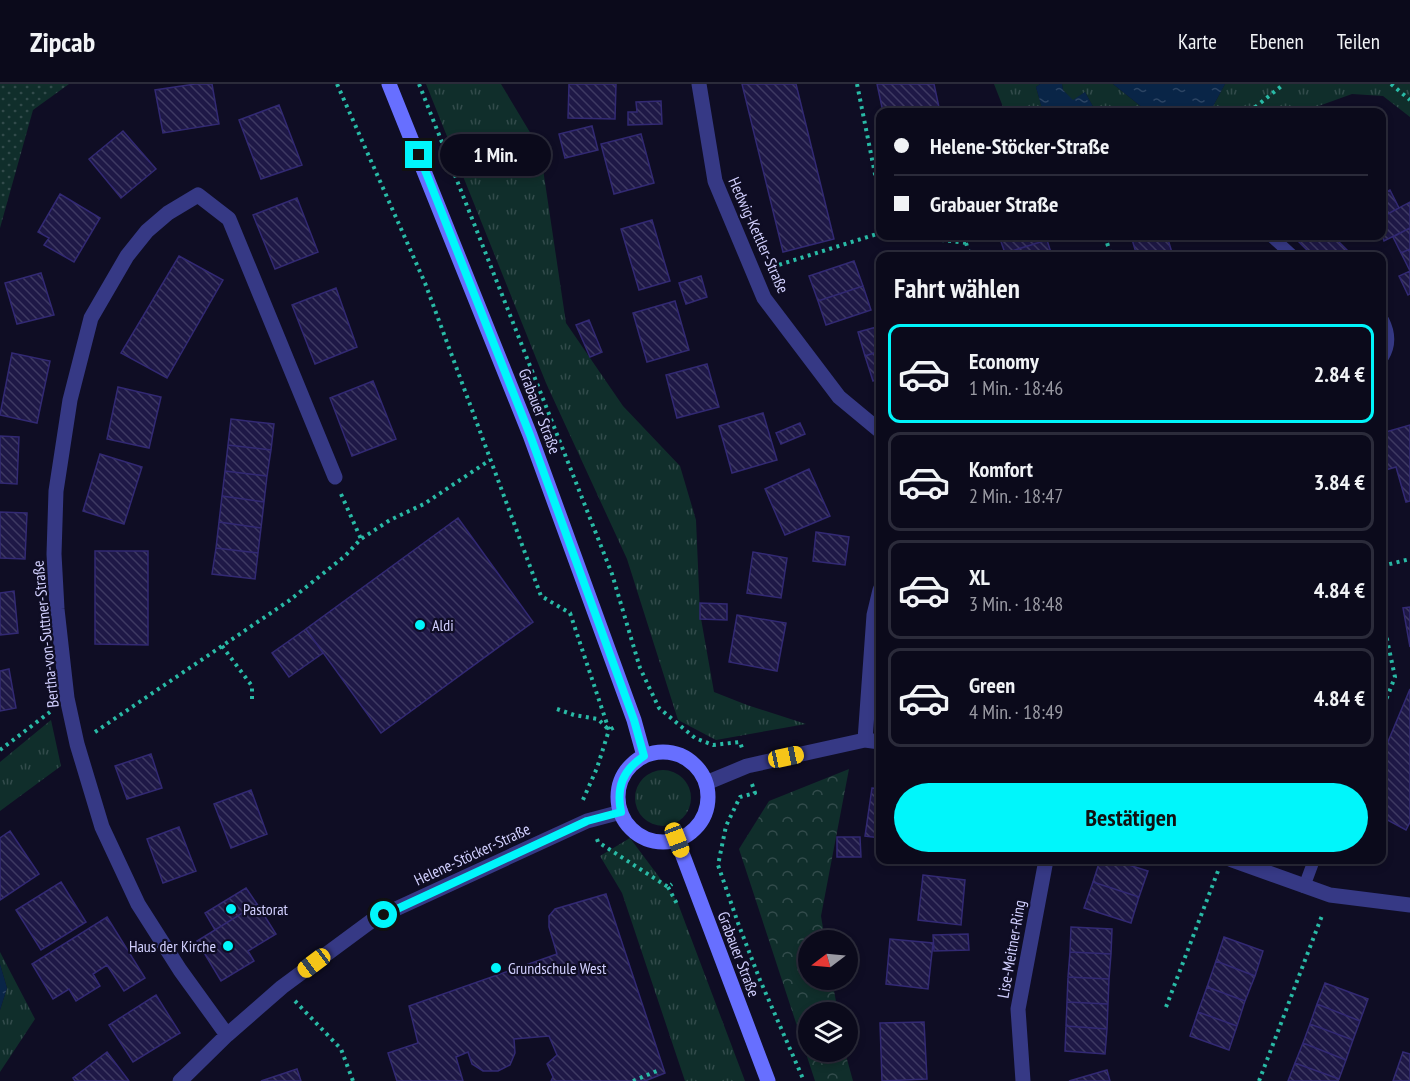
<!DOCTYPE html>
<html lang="de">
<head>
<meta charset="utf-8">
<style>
  body { margin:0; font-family:"PT Sans Narrow",sans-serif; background:#141324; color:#f1f3f6; height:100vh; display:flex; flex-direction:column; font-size:22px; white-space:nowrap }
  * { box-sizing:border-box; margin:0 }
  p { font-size:20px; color:#9a9aa3 }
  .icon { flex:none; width:33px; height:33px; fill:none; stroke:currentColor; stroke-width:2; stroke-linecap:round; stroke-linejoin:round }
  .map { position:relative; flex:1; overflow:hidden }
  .sheet { position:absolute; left:876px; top:168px; width:510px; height:612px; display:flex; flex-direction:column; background:#0b0a1b; border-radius:12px; box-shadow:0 3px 9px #0003,0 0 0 2px #2b2b3a }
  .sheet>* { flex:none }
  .guide { position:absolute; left:876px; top:24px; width:510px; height:132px; border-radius:12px; box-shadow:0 3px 9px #0003,0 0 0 2px #2b2b3a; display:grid; align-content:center; height:132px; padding:0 18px; background:#0b0a1b }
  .needle { width:39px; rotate:254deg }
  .controls { position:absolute; left:798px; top:846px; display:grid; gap:12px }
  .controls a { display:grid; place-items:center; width:60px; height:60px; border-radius:50%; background:#0b0a1b; box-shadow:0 3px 9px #0003,0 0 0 2px #2b2b3a; font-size:30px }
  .end { position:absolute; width:27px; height:27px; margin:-14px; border:8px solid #00f6fb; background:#111; box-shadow:0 0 0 3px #111 }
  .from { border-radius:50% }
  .bubble { position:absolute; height:42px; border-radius:21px; background:#0b0a1b; box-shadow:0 3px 9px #0003,0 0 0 2px #2b2b3a; font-size:20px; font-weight:800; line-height:42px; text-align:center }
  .car { position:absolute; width:18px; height:36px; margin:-18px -9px; border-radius:8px; box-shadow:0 0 4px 2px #0007; background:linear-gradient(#f5c518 24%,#345 0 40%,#f5c518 0 76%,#345 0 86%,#f5c518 0) }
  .guide b { display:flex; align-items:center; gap:21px; height:57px; font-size:22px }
  .guide b+b { border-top:2px solid #2b2b3a }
  .guide i { width:15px; height:15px; background:#f1f3f6 }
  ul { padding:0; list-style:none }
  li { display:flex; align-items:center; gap:18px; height:99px; margin:0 12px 9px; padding:0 6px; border:3px solid #2b2b3a; border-radius:12px }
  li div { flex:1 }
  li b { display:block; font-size:22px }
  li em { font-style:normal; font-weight:800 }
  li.active { border-color:#00f6fb }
  li>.icon { width:54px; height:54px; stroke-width:1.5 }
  h2 { padding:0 18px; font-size:27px; line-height:72px }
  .action { display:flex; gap:12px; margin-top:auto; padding:12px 18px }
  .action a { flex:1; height:69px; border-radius:36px; background:#00f6fb; color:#111; font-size:24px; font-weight:800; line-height:69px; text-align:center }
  header { display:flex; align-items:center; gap:36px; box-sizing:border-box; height:84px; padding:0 30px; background:#0b0a1b; border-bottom:2px solid #2b2b3a }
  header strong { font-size:28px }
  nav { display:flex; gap:33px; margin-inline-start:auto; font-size:21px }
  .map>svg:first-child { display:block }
  .grass { fill:url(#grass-tufts) }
  .forest { fill:url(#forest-crowns) }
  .park { fill:url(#park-dots) }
  .water { fill:url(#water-ripples) }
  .building { fill:url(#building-back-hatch); stroke:#322973; stroke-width:1.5 }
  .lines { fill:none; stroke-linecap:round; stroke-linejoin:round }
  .path { stroke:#29baa6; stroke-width:4; stroke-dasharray:3 4.5; stroke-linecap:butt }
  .service { stroke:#363985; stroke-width:12 }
  .minor { stroke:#363985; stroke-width:15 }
  .secondary { stroke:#676fff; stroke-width:15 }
  .route { stroke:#00f6fb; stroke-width:8 }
  .poi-dot { fill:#00f6fb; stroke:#0f0d24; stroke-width:2 }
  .labels { text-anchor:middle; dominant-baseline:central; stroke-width:4.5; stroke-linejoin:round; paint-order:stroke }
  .street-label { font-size:16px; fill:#d2d0ff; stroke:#0f0d24 }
  .poi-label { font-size:16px; fill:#d2d0ff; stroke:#0f0d24; text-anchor:start }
</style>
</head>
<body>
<header>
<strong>Zipcab</strong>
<nav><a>Karte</a><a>Ebenen</a><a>Teilen</a></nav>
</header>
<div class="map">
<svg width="1410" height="997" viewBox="0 0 1410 997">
  <defs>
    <pattern id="grass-tufts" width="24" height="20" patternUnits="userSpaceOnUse" patternTransform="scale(1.5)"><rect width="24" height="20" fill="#102e2b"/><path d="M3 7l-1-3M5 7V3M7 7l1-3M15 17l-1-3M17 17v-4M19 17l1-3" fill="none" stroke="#324b4b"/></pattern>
    <pattern id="forest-crowns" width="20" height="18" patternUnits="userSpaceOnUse" patternTransform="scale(1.5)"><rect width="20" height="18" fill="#102e2b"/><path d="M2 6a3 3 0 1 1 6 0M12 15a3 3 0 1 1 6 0" fill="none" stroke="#324b4b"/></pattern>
    <pattern id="park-dots" width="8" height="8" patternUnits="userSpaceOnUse" patternTransform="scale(1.5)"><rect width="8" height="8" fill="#102e2b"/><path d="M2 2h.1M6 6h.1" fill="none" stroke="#324b4b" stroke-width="1.8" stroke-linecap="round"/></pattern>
    <pattern id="water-ripples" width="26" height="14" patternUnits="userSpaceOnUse" patternTransform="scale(1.5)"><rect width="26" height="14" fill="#092547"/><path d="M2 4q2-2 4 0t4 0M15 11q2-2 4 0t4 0" fill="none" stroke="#2c4463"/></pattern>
    <pattern id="building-back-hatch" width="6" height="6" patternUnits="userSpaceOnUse" patternTransform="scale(1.5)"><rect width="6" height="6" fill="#1e1846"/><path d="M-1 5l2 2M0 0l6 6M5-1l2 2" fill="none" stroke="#3e3962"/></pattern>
  </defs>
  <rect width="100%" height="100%" fill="#0f0d24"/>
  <!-- grass -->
  <path class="grass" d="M426 0H501L540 65 566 239 623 322 680 382 696 436 700 529 714 608 747 621 806 640 716 656 678 636 627 475 546 299Z
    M994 0H1040L1036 3 1043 28H1005Z
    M1062 0H1113L1148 28H1096L1085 8 1073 17 1063 6Z
    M1225 0H1410V33L1383 12 1352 10 1302 28H1187L1211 26Z
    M51 636 61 682 0 727V678Z
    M635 714a28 28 0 1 1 56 0a28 28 0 1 1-56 0Z
    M630 754 677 817 745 997H685L622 809 600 772Z
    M0 868 35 935 0 988V926L7 904 0 880Z"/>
  <!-- forest -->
  <path class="forest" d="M849 685 821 832 825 856H808V896H832L838 928H808V968H845L853 997H815L739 765 769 717Z"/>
  <!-- park -->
  <path class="park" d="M0 0H69L33 26 0 144Z"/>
  <!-- water -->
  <path class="water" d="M1040 0H1062L1063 6 1073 16 1085 8 1096 28H1043L1036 3Z
    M1113 0H1225L1211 26 1148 28Z
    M0 880 7 904 0 926Z"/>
  <!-- building -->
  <path class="building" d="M195 0H212L219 40 163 49 155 6Z
    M569 0H616L615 35 568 34Z
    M742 0H796L834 155 783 168Z
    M877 0H934L940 28H883Z
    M661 17 662 40 628 41V28H637L636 18Z
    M279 21 302 81 261 95 239 36Z
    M592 42 598 66 565 74 559 50Z
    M123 47 156 85 121 114 89 75Z
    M641 50 654 99 614 110 601 60Z
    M1390 106 1399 124 1382 133V110Z
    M60 110 100 134 74 178 44 161 49 154 38 148Z
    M297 114 318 168 275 185 253 131Z
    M1410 118V144L1384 157 1382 151V133Z
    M652 136 670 197 639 206 621 145Z
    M1410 144V165L1401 169 1393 153Z
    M999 152H1045L1047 156 1005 169Z
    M1131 152H1167L1173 172H1137Z
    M1293 152H1333L1353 172H1313Z
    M1047 156 1052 172H1006L1005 169Z
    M1410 165V187L1401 169Z
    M179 172 223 196 167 294 121 269Z
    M854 177 863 202 818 217 809 192Z
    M1410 187V210L1408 211 1399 192Z
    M41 189 54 231 17 240 5 199Z
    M701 192 707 213 686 220 679 199Z
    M863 202 871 226 826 241 818 217Z
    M336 204 357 263 315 280 292 221Z
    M675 217 689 266 647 278 633 229Z
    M589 236 602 268 590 273 576 241Z
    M880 242V267L865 272 858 248Z
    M880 267V294L873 297 865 272Z
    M12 269 50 277 37 339 0 331Z
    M707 280 719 323 677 334 666 291Z
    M373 297 396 355 352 372 330 314Z
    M118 303 161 313 149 364 107 355Z
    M763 329 777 376 732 389 719 342Z
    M231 335 274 340 271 366 228 361Z
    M800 339 805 350 781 360 776 349Z
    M1410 341V417L1406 418 1396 383 1382 387V349Z
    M0 352 19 353 17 400 0 399Z
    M228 361 271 366 267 392 225 387Z
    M100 370 142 383 124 440 83 427Z
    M809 385 830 432 785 451 765 405Z
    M225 387 267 392 264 418 222 412Z
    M222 412 264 418 261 444 219 438Z
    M0 428 27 429 25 475 0 474Z
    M458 434 533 538 381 649 306 545Z
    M219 438 261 444 258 469 216 464Z
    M816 448 849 453 845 481 813 477Z
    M216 464 258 469 255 495 212 490Z
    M95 467H148V561L95 560Z
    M753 468 787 474 781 514 747 509Z
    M14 507 18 549 0 551V509Z
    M700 519 727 520V536L700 535Z
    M1410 523V563L1403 524Z
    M737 531 786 539 777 587 729 578Z
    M306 545 323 569 289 593 272 569Z
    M9 585 16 624 0 627V587Z
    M1410 605V738L1406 746 1382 733V672Z
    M151 670 162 704 127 715 115 682Z
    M872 704 880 705V754L865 752Z
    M251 706 267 750 231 764 214 720Z
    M179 743 196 787 163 799 147 755Z
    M10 747 39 790 0 816V754Z
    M837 753H860L861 773H837Z
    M1100 776H1113L1148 787 1139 813 1093 798Z
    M923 791 965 796 961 841 918 836Z
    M61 798 86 838 41 866 16 826Z
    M1093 798 1139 813 1131 839 1084 824Z
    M246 804 257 820 215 846 205 829Z
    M606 810 665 989 645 997H551L553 993 547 980 557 971 549 952 514 955 515 969 510 981 498 987H483L472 980 468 968 456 973 463 997H397L388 969 418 959 409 922 557 870 549 843V832L555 825Z
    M257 820 276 850 248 867 254 877 221 897 197 857Z
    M107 833 145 894 124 907 107 881 93 890 100 902 76 917 69 905 53 915 32 880Z
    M1071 843 1112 845 1111 870 1070 868Z
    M968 850 969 866 934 867 933 851Z
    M1224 853 1263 867 1255 892 1216 877Z
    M890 855 933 859 928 905 886 900Z
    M1070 868 1111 870 1109 895 1068 893Z
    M1216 877 1255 892 1245 917 1207 903Z
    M1068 893 1109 895 1108 920 1067 918Z
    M1325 899 1368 915 1360 937 1317 920Z
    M1207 903 1245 917 1237 942 1198 928Z
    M156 911 180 949 133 978 109 941Z
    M1067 918 1108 920 1107 945 1066 942Z
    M1317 920 1360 937 1353 956 1310 940Z
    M1198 928 1237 942 1229 966 1190 952Z
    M924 938 927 995 882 997 880 939Z
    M1310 940 1353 956 1346 976 1303 959Z
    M1066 942 1107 945 1105 970 1065 967Z
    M1303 959 1346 976 1339 995 1295 979Z
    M107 968 129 997H75L73 994Z
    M1403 968 1410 970V997H1393Z
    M1295 979 1339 995 1338 997H1288Z
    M297 985 301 997H261Z
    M1107 986 1110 997H1069Z"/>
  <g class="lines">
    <!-- path -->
    <path class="path" d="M337 0 425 199 541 512 570 529 609 646 597 684 582 718
      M419 0 612 490 640 584 659 624 695 654 713 661 740 658 742 664
      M857 0 880 115
      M1391 0 1410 16
      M1249 28 1284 0
      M911 152 966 159
      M969 152 966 159 970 172
      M1105 152 1111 172
      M772 183 880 149
      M341 410 361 455
      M1382 482 1410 475
      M1382 532 1395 593 1382 626
      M222 562 252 602V618
      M557 625 574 631 598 635 609 646 617 642
      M95 648 290 516 345 472 361 455 390 436 424 420 490 376
      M0 666 50 628
      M752 700 755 709 740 713 726 742 718 781 738 839 760 896 804 997
      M597 755 598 758 668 803 672 800
      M668 803 677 820
      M295 917 341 965 353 997
      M1166 923 1218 787
      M633 997 659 986
      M1259 997 1323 829"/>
    <!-- service -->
    <path class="service" d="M1271 152 1293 172
      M1304 803 1314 776"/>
    <!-- minor -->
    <path class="minor" d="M699 0 715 97 764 214 839 313 880 347
      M1382 237C1388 249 1389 260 1382 272
      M865 656 874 531 880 506
      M706 699 747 682 865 656 880 658
      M1232 776 1330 811 1410 821
      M227 951 180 886 138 820 102 743 77 660 67 614 57 525 54 470 56 407 70 316 91 234 127 172 147 147 168 129 198 111 229 135 335 393
      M180 997 227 951 282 903 374 835 587 737 621 728
      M1023 997 1018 925 1046 776"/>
    <!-- secondary -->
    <path class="secondary" d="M389 0 530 351 634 636 644 672
      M618 713a45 45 0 1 1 90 0a45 45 0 1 1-90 0Z
      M677 756 768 997"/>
  </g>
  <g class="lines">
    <!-- route -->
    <path class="route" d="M384 831 587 737 621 728C616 703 623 686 644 672L634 636 530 351 419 71"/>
  </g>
  <!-- markers -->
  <g class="poi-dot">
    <circle cx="420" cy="541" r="6"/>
    <circle cx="231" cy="825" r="6"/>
    <circle cx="228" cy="862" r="6"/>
    <circle cx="496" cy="884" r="6"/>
  </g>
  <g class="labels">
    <!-- street labels -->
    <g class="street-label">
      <text transform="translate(759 151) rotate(66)">Hedwig-Kettler-Straße</text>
      <text transform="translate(540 327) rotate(69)">Grabauer Straße</text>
      <text transform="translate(45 550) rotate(-96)">Bertha-von-Suttner-Straße</text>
      <text transform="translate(472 770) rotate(-25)">Helene-Stöcker-Straße</text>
      <text transform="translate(1011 865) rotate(-80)">Lise-Meitner-Ring</text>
      <text transform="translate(739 870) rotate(69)">Grabauer Straße</text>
    </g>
    <!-- poi labels -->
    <g class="poi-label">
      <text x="432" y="541">Aldi</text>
      <text x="243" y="825">Pastorat</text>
      <text x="216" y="862" text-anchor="end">Haus der Kirche</text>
      <text x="508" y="884">Grundschule West</text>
    </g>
  </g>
</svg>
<div class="controls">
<a><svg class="needle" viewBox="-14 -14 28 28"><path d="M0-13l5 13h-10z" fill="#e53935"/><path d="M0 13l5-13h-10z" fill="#9a9aa3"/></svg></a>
<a><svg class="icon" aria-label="layers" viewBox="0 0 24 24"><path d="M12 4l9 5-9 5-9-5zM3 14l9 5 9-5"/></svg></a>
</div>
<i class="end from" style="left:384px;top:831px"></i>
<i class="end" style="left:419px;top:71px"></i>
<div class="bubble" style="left:440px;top:50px;width:111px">1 Min.</div>
<i class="car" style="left:786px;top:673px;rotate:78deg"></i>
<i class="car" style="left:677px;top:756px;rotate:159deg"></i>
<i class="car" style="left:314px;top:879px;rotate:233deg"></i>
<div class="guide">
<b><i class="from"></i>Helene-Stöcker-Straße</b>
<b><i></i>Grabauer Straße</b>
</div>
<section class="sheet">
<h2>Fahrt wählen</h2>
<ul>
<li class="active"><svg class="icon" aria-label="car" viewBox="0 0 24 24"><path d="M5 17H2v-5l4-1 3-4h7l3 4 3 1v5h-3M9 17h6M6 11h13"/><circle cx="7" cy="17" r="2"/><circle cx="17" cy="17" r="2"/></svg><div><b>Economy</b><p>1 Min. · 18:46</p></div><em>2.84 €</em></li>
<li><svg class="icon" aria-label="car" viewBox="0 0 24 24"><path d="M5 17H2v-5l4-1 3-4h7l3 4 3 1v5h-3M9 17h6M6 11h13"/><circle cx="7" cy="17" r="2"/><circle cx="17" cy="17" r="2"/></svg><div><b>Komfort</b><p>2 Min. · 18:47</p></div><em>3.84 €</em></li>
<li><svg class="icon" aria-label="car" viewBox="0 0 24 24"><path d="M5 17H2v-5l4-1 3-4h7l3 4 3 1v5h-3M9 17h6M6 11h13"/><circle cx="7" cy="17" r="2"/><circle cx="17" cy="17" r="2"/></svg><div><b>XL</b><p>3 Min. · 18:48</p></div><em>4.84 €</em></li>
<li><svg class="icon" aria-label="car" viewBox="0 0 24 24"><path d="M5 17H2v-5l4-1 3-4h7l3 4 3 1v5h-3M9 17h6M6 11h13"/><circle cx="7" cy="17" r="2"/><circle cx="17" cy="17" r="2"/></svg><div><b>Green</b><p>4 Min. · 18:49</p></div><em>4.84 €</em></li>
</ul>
<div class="action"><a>Bestätigen</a></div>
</section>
</div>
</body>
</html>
